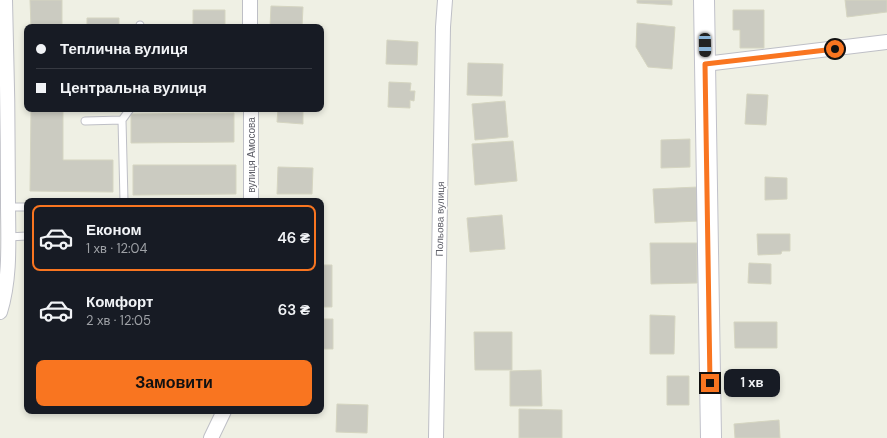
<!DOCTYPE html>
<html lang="uk">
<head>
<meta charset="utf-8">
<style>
  body { margin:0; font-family:"DM Sans",sans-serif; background:#20242c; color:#f1f3f6; height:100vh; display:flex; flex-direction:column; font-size:15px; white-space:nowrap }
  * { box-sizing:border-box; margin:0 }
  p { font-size:13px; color:#9ea1a6 }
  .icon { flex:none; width:22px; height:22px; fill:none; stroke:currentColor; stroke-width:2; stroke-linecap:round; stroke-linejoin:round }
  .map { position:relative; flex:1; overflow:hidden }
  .panel { position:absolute; left:24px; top:198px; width:300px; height:216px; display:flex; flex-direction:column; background:#171b24; border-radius:8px; box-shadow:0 2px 6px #0003 }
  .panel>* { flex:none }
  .top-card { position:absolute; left:24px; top:24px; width:300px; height:88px; border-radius:8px; box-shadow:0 2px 6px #0003; display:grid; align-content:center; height:88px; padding:0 12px; background:#171b24 }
  .end { position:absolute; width:18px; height:18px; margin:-9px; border:5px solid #f97520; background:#111; box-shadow:0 0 0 2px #111 }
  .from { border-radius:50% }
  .bubble { position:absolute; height:28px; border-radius:8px; background:#171b24; box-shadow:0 2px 6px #0003; font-size:13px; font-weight:600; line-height:28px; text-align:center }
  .car { position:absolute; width:12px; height:24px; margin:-12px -6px; border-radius:5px; box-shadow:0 0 3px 1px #0007; background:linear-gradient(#222 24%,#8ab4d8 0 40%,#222 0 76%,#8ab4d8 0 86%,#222 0) }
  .top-card b { display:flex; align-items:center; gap:14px; height:38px; font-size:15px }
  .top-card b+b { border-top:1px solid #363941 }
  .top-card i { width:10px; height:10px; background:#f1f3f6 }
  ul { padding:7px 0 0; list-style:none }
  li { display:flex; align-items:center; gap:12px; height:66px; margin:0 8px 6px; padding:0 4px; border:2px solid transparent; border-radius:8px }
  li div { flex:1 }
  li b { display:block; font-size:15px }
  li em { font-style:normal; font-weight:600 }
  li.on { border-color:#f97520 }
  li>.icon { width:36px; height:36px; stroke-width:1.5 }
  .action { display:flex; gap:8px; margin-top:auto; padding:8px 12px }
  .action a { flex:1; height:46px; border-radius:8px; background:#f97520; color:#111; font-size:16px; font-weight:600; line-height:46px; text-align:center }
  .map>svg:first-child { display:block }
  .building { fill:#cbcbc1; stroke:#d5d5c1 }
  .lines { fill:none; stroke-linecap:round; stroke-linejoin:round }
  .service-casing { stroke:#bebfc6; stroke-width:9 }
  .minor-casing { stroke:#bebfc6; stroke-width:16 }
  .secondary-casing { stroke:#c0c1ca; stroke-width:22 }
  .service { stroke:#fff; stroke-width:7 }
  .minor { stroke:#fff; stroke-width:14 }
  .secondary { stroke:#fff; stroke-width:20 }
  .route { stroke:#f97520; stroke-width:5 }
  .labels { text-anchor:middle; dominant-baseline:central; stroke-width:3.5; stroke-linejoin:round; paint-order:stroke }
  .street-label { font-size:10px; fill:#5c5d66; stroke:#fff }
</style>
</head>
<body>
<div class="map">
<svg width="887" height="438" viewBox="0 0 887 438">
  <rect width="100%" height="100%" fill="#eff0e4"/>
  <!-- building -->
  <path class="building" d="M30 0H62V27H31Z
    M637 0H672V5L637 3Z
    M845 0H887V12L847 17Z
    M271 6 303 7 302 27H270Z
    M193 10H225V27H193Z
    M733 10H764V48H740V30H733Z
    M87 18H119V27H87Z
    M637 23 675 27 672 69 648 67 636 47Z
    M387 40 418 42 417 65 386 64Z
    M468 63 503 64 502 96 467 95Z
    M389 82 411 83 410 91H415L414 101 410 100V108L388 107Z
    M747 94 768 95 766 125 745 124Z
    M505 101 508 137 475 140 472 104Z
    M31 109H63V160H113V192L30 191Z
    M278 109H303V124L277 122Z
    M234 113V142L131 143V114Z
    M690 139V167L661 168V140Z
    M513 141 517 181 475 185 472 144Z
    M133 165H236V194L133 195Z
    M278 167 313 168 312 194H277Z
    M765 177 787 178V199L765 200Z
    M698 187 699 221 655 223 653 189Z
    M502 215 505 249 470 252 467 218Z
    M757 234H790V251H782L781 254 758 255Z
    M650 243H697V283L651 284Z
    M749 263 771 264V284L748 283Z
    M321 265H332V307H321Z
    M650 315 675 316 674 354H650Z
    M321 319H333V349H321Z
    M734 322H777V348H735Z
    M474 332H512V370H475Z
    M541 370 542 406H510V371Z
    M667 376H689V405H667Z
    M337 404 368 405 367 433 336 432Z
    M519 409 562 410V438H519Z
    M779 420 780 438H735L734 424Z"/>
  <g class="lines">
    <!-- service casing -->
    <g class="service-casing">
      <path id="service" d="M140 25V27
        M85 121 122 120
        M124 201 122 120 130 109
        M8 207H27
        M8 237 27 236"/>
    </g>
    <!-- minor casing -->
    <g class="minor-casing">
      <path id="minor" d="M250 0V27
        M705 64 887 42
        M251 109V201
        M0 312C11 276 8 238 8 201 8 134 7 67 5 0
        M211 438 224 411
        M436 438 443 27 445 0"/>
    </g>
    <!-- secondary casing -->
    <g class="secondary-casing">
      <path id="secondary" d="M704 0 711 438"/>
    </g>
    <!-- service -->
    <use href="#service" class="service"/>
    <!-- minor -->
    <use href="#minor" class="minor"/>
    <!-- secondary -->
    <use href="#secondary" class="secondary"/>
  </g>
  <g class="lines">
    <!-- route -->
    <path class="route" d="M710 383 705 64 835 49"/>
  </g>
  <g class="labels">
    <!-- street labels -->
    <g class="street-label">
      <text transform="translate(251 155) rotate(-90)">вулиця Амосова</text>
      <text transform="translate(440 219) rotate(-89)">Польова вулиця</text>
    </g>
  </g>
</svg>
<i class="end from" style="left:835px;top:49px"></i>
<i class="end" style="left:710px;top:383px"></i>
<div class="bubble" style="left:724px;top:369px;width:56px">1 хв</div>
<i class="car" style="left:705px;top:45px;rotate:179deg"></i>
<div class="top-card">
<b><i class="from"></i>Теплична вулиця</b>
<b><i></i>Центральна вулиця</b>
</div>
<section class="panel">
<ul>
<li class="on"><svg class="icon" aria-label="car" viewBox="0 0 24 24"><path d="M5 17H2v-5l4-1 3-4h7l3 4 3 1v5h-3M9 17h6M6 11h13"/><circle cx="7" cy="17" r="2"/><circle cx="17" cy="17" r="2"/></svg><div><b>Економ</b><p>1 хв · 12:04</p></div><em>46 ₴</em></li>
<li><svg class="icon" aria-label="car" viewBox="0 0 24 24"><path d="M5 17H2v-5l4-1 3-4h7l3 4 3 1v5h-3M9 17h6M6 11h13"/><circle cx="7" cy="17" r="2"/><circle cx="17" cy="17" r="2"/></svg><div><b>Комфорт</b><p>2 хв · 12:05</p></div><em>63 ₴</em></li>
</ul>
<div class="action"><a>Замовити</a></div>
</section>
</div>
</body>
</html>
